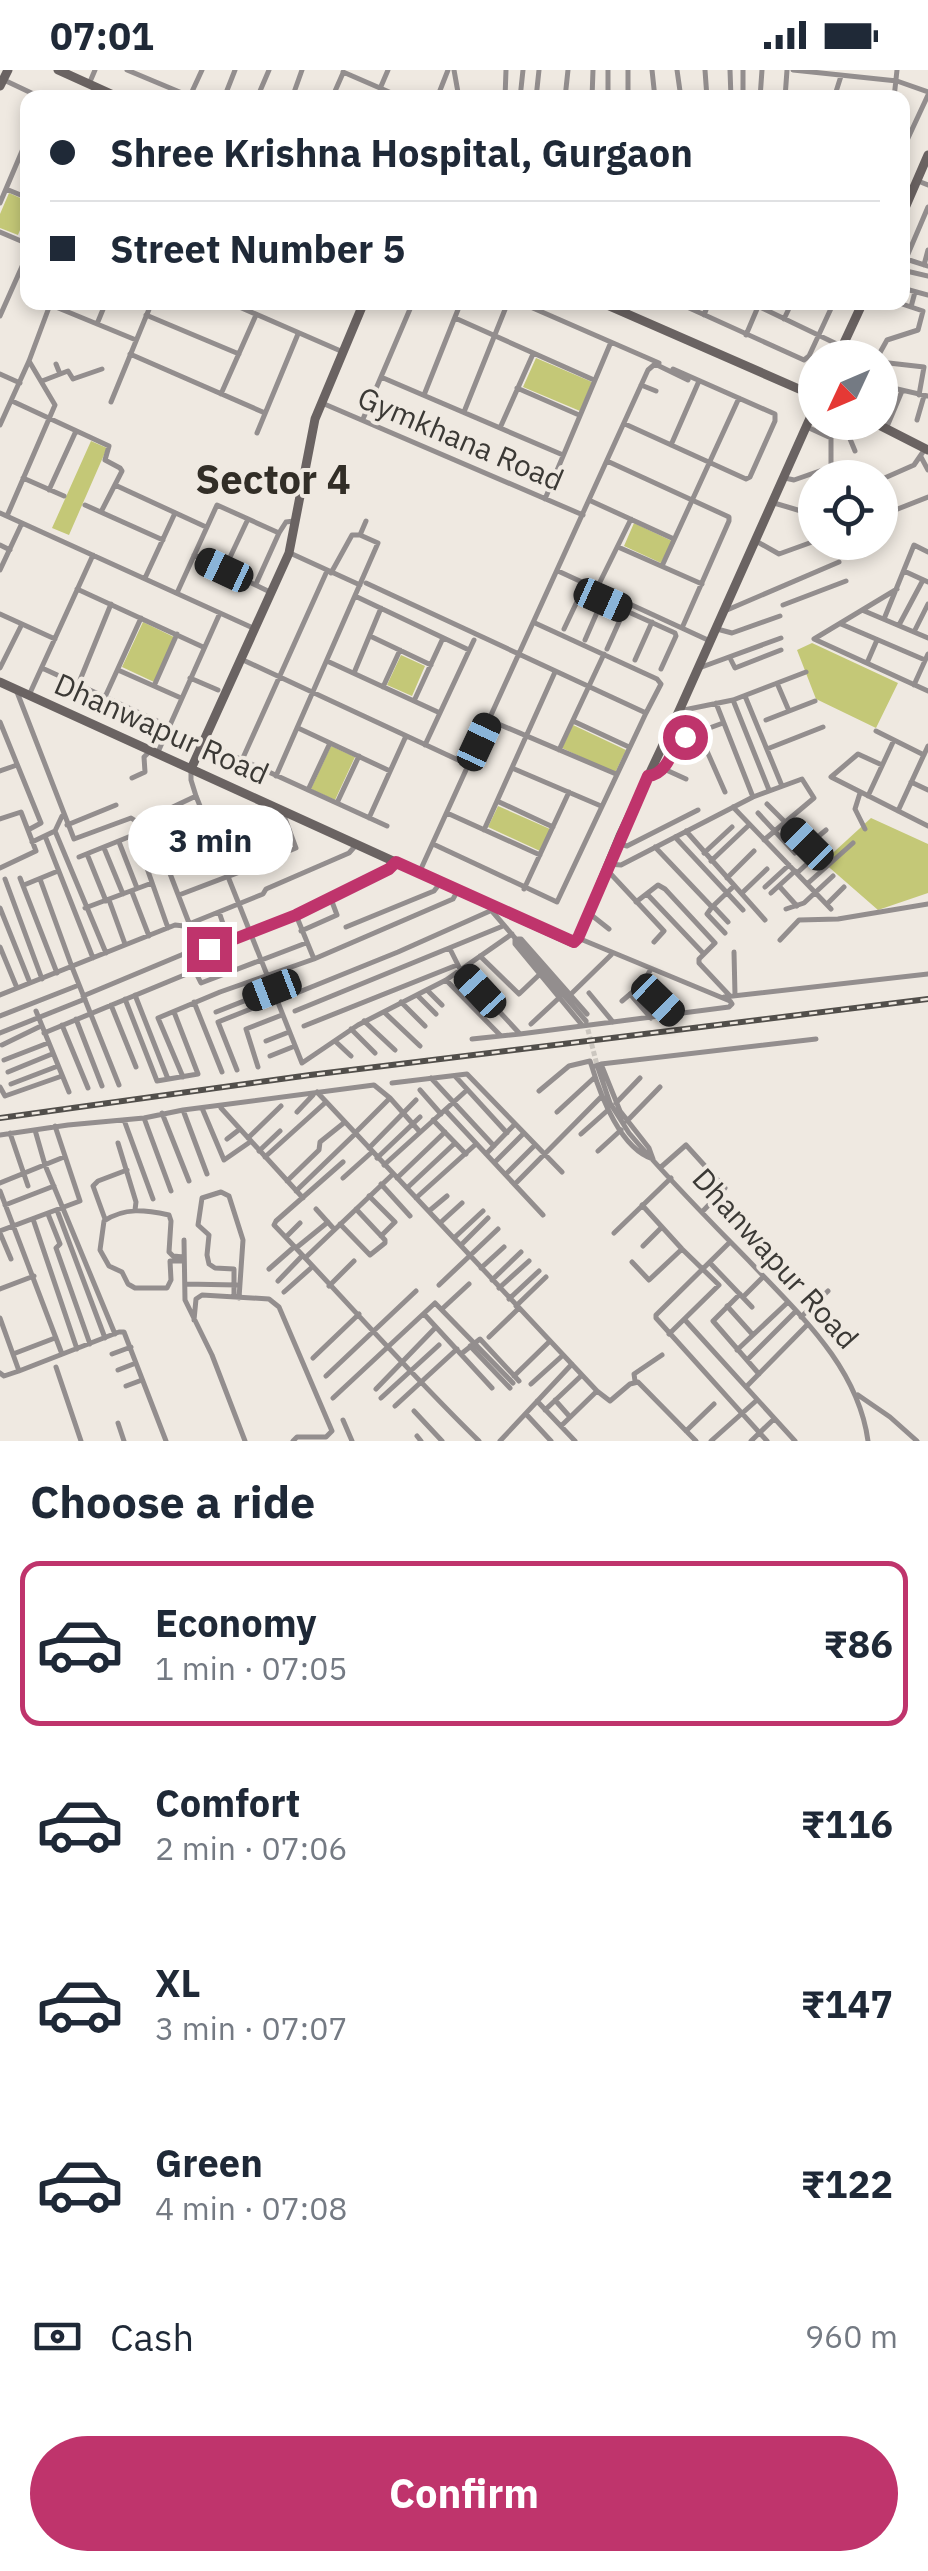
<!DOCTYPE html>
<html lang="en">
<head>
<meta charset="utf-8">
<style>
  body { margin:0; font-family:"IBM Plex Sans",sans-serif; background:#f2f2f3; color:#1f2937; height:100vh; display:flex; flex-direction:column; font-size:38px; white-space:nowrap }
  * { box-sizing:border-box; margin:0 }
  p { font-size:32px; color:#747a83 }
  .icon { flex:none; width:55px; height:55px; fill:none; stroke:currentColor; stroke-width:2; stroke-linecap:round; stroke-linejoin:round }
  .map { position:relative; height:1371px; overflow:hidden }
  .side { display:flex; flex-direction:column; background:#fff; flex:1 }
  .side>* { flex:none }
  .top-card { position:absolute; left:20px; top:20px; width:890px; height:220px; border-radius:20px; box-shadow:0 5px 15px #0003; display:grid; align-content:center; height:220px; padding:0 30px; background:#fff }
  .needle { width:65px; rotate:226deg }
  .buttons { position:absolute; left:798px; top:270px; display:grid; gap:20px }
  .buttons a { display:grid; place-items:center; width:100px; height:100px; border-radius:50%; background:#fff; box-shadow:0 5px 15px #0003; font-size:50px }
  .end { position:absolute; width:45px; height:45px; margin:-22px; border:12px solid #bf346c; background:#fff; box-shadow:0 0 0 5px #fff }
  .from { border-radius:50% }
  .bubble { position:absolute; height:70px; border-radius:35px; background:#fff; box-shadow:0 5px 15px #0003; font-size:32px; font-weight:700; line-height:70px; text-align:center }
  .car { position:absolute; width:30px; height:60px; margin:-30px -15px; border-radius:12px; box-shadow:0 0 8px 2px #0007; background:linear-gradient(#222 24%,#8ab4d8 0 40%,#222 0 76%,#8ab4d8 0 86%,#222 0) }
  .top-card b { display:flex; align-items:center; gap:35px; height:95px; font-size:38px }
  .top-card b+b { border-top:2px solid #e0e1e3 }
  .top-card i { width:25px; height:25px; background:#1f2937 }
  ul { padding:0; list-style:none }
  li { display:flex; align-items:center; gap:30px; height:165px; margin:0 20px 15px; padding:0 10px; border:5px solid transparent; border-radius:20px }
  li div { flex:1 }
  li b { display:block; font-size:38px }
  li em { font-style:normal; font-weight:700 }
  li.current { border-color:#bf346c }
  li>.icon { width:90px; height:90px; stroke-width:1.5 }
  h2 { padding:0 30px; font-size:45px; line-height:120px }
  .pay { display:flex; align-items:center; gap:25px; height:110px; padding:0 30px; font-size:38px }
  .pay p { margin-inline-start:auto }
  .primary-button { display:flex; gap:20px; margin-top:auto; padding:20px 30px }
  .primary-button a { flex:1; height:115px; border-radius:60px; background:#bf346c; color:#fff; font-size:40px; font-weight:700; line-height:115px; text-align:center }
  .status { display:flex; justify-content:space-between; align-items:center; height:70px; padding:0 50px; background:#fff; direction:ltr }
  .status svg { height:28px; fill:currentColor }
  .map>svg:first-child { display:block }
  .green { fill:#c4c877 }
  .lines { fill:none; stroke-linecap:round; stroke-linejoin:round }
  .street-tunnel { stroke:#cbc6bf; stroke-width:5; stroke-dasharray:5 2.5; stroke-linecap:butt }
  .street { stroke:#938e8e; stroke-width:5 }
  .secondary { stroke:#6a6362; stroke-width:9 }
  .rail-casing { stroke:#514e4a; stroke-width:6 }
  .rail { stroke:#efe9e1; stroke-width:2.5; stroke-dasharray:8; stroke-linecap:butt }
  .route { stroke:#bf346c; stroke-width:12 }
  .labels { text-anchor:middle; dominant-baseline:central; stroke-width:8; stroke-linejoin:round; paint-order:stroke }
  .street-label { font-size:30px; fill:#3b3935; stroke:#efe9e1 }
  .district-label { font-size:40px; font-weight:bold; fill:#322e27; stroke:#efe9e1 }
</style>
</head>
<body>
<div class="status"><b>07:01</b><svg viewBox="0 0 49 12"><path d="M0 12V9h3v3zM5 12V6h3v6zM10 12V3h3v9zM15 12V0h3v12zM26 1h20v11H26zM47 4h2v5h-2z"/></svg></div>
<div class="map">
<svg width="928" height="1371" viewBox="0 0 928 1371">
  <rect width="100%" height="100%" fill="#efe9e1"/>
  <!-- green -->
  <path class="green" d="M9 123 27 131V143L18 165 0 158V144Z
    M536 288 592 312 580 341 523 317Z
    M91 371 107 378 69 465 52 458Z
    M634 453 672 471 661 493 624 476Z
    M143 552 174 567 154 612 122 597Z
    M812 573 898 613 876 658 816 629 797 580Z
    M401 585 425 596 412 626 387 615Z
    M573 655 626 680 615 703 562 678Z
    M331 676 355 687 335 730 311 719Z
    M498 736 550 759 540 781 488 757Z
    M871 748 928 774V823L878 840 823 792Z"/>
  <g class="lines">
    <!-- street-tunnel -->
    <path class="street-tunnel" d="M586 952 597 995"/>
    <!-- street -->
    <path class="street" d="M127 0 194 28
      M454 0 459 28
      M652 0 655 28
      M677 0 681 28
      M705 0 707 28
      M730 0 731 28
      M793 0 897 11 928 22
      M343 2 403 28
      M4 10 42 28
      M89 14 95 0
      M190 26 202 0
      M224 28 235 0
      M257 28 269 0
      M292 28 302 0
      M332 28 343 3
      M376 28 388 0
      M437 28 448 0
      M505 28 506 0
      M520 28 523 0
      M536 28 539 0
      M565 28 568 0
      M592 28 593 0
      M608 28V0
      M628 28V0
      M743 28V0
      M760 28 762 0
      M785 28 787 0
      M834 28 841 6
      M894 28 897 0
      M902 81 928 25
      M918 111 928 115
      M6 119 28 128
      M0 133 28 67
      M0 162 28 174
      M906 189 928 196
      M924 195 928 180
      M902 198 928 137
      M902 200 928 206
      M902 218 928 225
      M228 232 343 282
      M519 232 659 293
      M676 232 804 290 809 286 834 232
      M823 232 833 237
      M896 232 911 237
      M51 235 136 270
      M758 236 841 276
      M625 244 631 232
      M146 245 239 284
      M704 245 709 232
      M0 246 28 183
      M455 248 594 310
      M784 249 792 232
      M97 254 106 232
      M746 265 760 232
      M130 284 265 343
      M852 288 854 283
      M877 288 887 270 918 260 923 241 911 237 915 222
      M880 292 924 297 919 325
      M56 294 60 304
      M0 304 20 313
      M381 307 563 385
      M42 311 68 301 73 309 102 299
      M641 315 656 321
      M880 315 928 326
      M517 318 579 345
      M221 324 256 245
      M424 325 461 232
      M12 331 109 376 105 390 120 398 122 401 101 442
      M111 332 152 232
      M322 333 583 445
      M464 342 508 232
      M363 349 413 232
      M917 350 924 326
      M843 352 855 381
      M625 354 746 409 750 407 775 351V344L673 299
      M0 355 29 291 51 232
      M500 358 533 284
      M886 359 902 321
      M257 363 298 264
      M671 375 699 311
      M921 387 928 400
      M607 391 729 447V451L682 558
      M23 408 64 426
      M785 408 794 410 831 397V368L807 357
      M880 410 914 395 925 379
      M115 415 206 457
      M49 420 76 361
      M545 429 611 272
      M591 431 674 469
      M774 433 801 441 815 436
      M85 435 163 470
      M0 443 253 558
      M7 446 55 335 29 291
      M880 446 928 427
      M360 465 366 451
      M756 471 779 484 815 471
      M0 475 10 480
      M618 477 702 514
      M290 483 360 515
      M194 485 272 523
      M662 496 739 328
      M0 500 22 453
      M224 500 248 449
      M558 501 710 571
      M904 501 928 512
      M145 508 175 443
      M366 513 646 643
      M256 514 279 463 286 452 294 451
      M597 518 631 449
      M77 519 203 577
      M897 519 814 569 928 621
      M582 521 675 563 676 566 661 599
      M177 523 217 435 279 463
      M355 526 469 580
      M783 535 846 511
      M727 540 839 492
      M862 540 928 568
      M0 544 55 569
      M884 549 914 475 928 482
      M841 554 925 590
      M899 555 923 510
      M564 559 582 521
      M717 559 732 563 780 546
      M914 562 928 534
      M370 566 431 595
      M585 570 602 531
      M607 579 624 541
      M730 588 735 598 781 580
      M243 590 469 695
      M635 590 652 552
      M327 591 440 643
      M867 593 877 570
      M0 598 22 554
      M42 598 168 656
      M699 598 781 568
      M118 600 181 628
      M354 603 381 538
      M190 608 218 620
      M777 613 789 641
      M78 615 111 534
      M914 615 928 584
      M154 616 177 564
      M383 617 400 580
      M17 622 74 769 131 748 139 753 196 726
      M30 623 93 485
      M745 626 782 716
      M105 627 141 548
      M733 630 769 720
      M414 631 443 568
      M716 633 753 727
      M679 641 733 630 806 602
      M489 650 616 704
      M766 650 815 631
      M573 651 629 677
      M0 652 41 753 28 760
      M298 658 390 701
      M876 661 924 685
      M699 663 725 722
      M669 664 685 667 723 653
      M205 673 387 756
      M425 675 474 570
      M767 679 823 657
      M559 680 604 584
      M158 682 220 543
      M242 690 327 501
      M882 695 858 684 831 707 928 756
      M512 698 601 736
      M664 699 680 667
      M191 700V710L196 726 302 993 358 955 446 910 512 864
      M0 701 17 695
      M276 706 378 473 360 465H352L331 503
      M651 706 664 699 686 709
      M132 708 145 702 144 687 149 682
      M911 712 928 720
      M308 720 330 673
      M860 723 855 739 865 759
      M868 726 894 670
      M497 731 553 757
      M337 733 359 686
      M767 734 808 775 826 760
      M733 737 831 839
      M898 741 928 676
      M447 743 540 785
      M758 743 795 783
      M204 746 176 759 187 787 271 751 277 738
      M369 748 406 666
      M0 749 21 742 36 781 0 798
      M149 749 189 853
      M67 755 116 735
      M484 760 555 602
      M55 761 106 883
      M686 761 765 850
      M45 766 93 888
      M675 767 743 840
      M32 772 55 761 62 746
      M119 772 137 818
      M617 773 627 776 698 740
      M433 774 557 832 646 643 661 614 657 609 535 553
      M655 777 712 837 734 816
      M104 778 123 824
      M704 783 732 757
      M87 784 106 831
      M79 787 131 766 136 767 168 858
      M267 790 296 778 282 740
      M711 791 749 755
      M608 794 621 795 753 727 802 709 814 728 764 770
      M420 801 648 300 655 294 688 310
      M608 801 664 861 654 872
      M797 803 809 792
      M20 808 57 903
      M727 808 754 781
      M5 809 42 909
      M40 809 72 897 119 1015
      M807 814 853 773
      M24 815 58 801
      M779 816 797 836
      M765 817 789 795
      M524 819 569 722
      M132 822 149 866
      M742 823 767 799
      M771 823 795 801
      M647 824 703 883
      M179 825 258 795
      M109 830 125 874
      M636 832 658 815 665 819 715 873 699 889V893L730 926
      M827 834 844 817
      M713 836 728 852
      M712 837 707 844 725 863
      M0 838 30 913
      M85 838 152 813
      M786 839 804 833 833 806
      M491 840 586 951
      M219 842 229 871
      M590 844 609 859
      M296 845 314 889
      M346 857 434 821 441 812
      M301 861 337 845 331 829
      M515 868V874L582 955
      M518 869H521L587 944
      M780 870 799 850 838 849 928 834
      M0 877 17 918
      M450 879 460 899 520 964 472 969
      M734 882 735 925
      M189 886 296 845 389 799 395 793
      M480 886 519 924 540 904
      M446 910 500 965
      M642 914 674 946
      M428 921 442 935
      M299 922 398 882 490 841
      M589 923 613 952
      M630 924 651 948
      M0 925 175 855 184 856 263 824 266 819 349 783 357 774
      M135 925 168 1009
      M570 925 611 885
      M83 926 186 883 201 913 306 873
      M418 926 436 944
      M724 927 928 904
      M125 929 157 1011 198 1004 174 942
      M622 931 642 914 651 899
      M194 932 222 1002
      M401 932 425 956
      M111 935 136 997
      M36 941 69 1022
      M295 941 503 856
      M216 942 272 920
      M384 942 420 976
      M0 946 79 915
      M76 949 102 1016
      M364 951 395 980
      M531 954 560 927
      M62 955 88 1018
      M304 956 457 895
      M351 959 375 983
      M0 963 85 929
      M44 963 194 901
      M520 964 729 937 732 934 730 931 578 868
      M266 971 289 962
      M335 971 351 986
      M2 975 41 956
      M270 986 295 976
      M4 990 48 973
      M601 994 620 1041 649 1078 653 1089C621 1079 601 1027 592 997Z
      M601 994 816 969
      M258 997 246 959 282 945
      M598 998 610 1033 629 1063C667 1108 710 1151 751 1193 800 1245 858 1297 868 1371
      M237 1000 218 952 276 929
      M8 1002 52 984
      M455 1006 507 1063
      M183 1007 158 948 220 922 314 889 453 829 458 820
      M431 1008 494 1076
      M392 1013 467 1004 562 1102
      M11 1014 58 996
      M0 1017 5 1026 62 1006
      M420 1020 441 1044
      M539 1021 569 996 590 991 592 997
      M317 1022 597 1321 610 1331 630 1314 638 1312 696 1371
      M616 1033 640 1008
      M202 1038 224 1090 250 1072
      M221 1038 303 1128
      M183 1040 207 1104
      M446 1041 543 1145
      M297 1042 313 1025
      M557 1042 595 1007
      M162 1043 189 1111
      M144 1048 171 1121
      M124 1050 153 1129
      M433 1050 466 1084
      M627 1051 660 1017
      M35 1060 45 1095 115 1264
      M10 1063 28 1116
      M355 1063 390 1028
      M581 1064 608 1040
      M0 1065 68 1055 144 1048 183 1040 374 1015 390 1028 420 1062
      M248 1068 281 1036
      M227 1069 240 1059
      M118 1073 136 1132 135 1140
      M369 1078 416 1030
      M259 1081 280 1061
      M598 1081 621 1060
      M486 1084 515 1054
      M265 1087 326 1032
      M377 1088 420 1047
      M343 1092 276 1151 274 1155C343 1227 408 1302 479 1371
      M495 1092 524 1063
      M384 1095 467 1020
      M661 1097 686 1075 725 1118 702 1142
      M506 1104 535 1075
      M343 1108 372 1082
      M397 1108 445 1062
      M287 1111 319 1080 320 1072 345 1052
      M0 1113 64 1087
      M381 1114 410 1146
      M515 1114 601 1027
      M407 1118 455 1073
      M0 1121 62 1284
      M296 1121 355 1064
      M369 1126 395 1152 381 1166
      M416 1128 476 1074
      M5 1135 54 1116
      M642 1135 682 1179 719 1215 669 1264
      M316 1139 334 1159
      M57 1140 105 1268
      M429 1141 447 1126
      M48 1144 60 1174 56 1178 90 1274
      M33 1149 77 1279
      M105 1149 93 1116 98 1111 127 1100
      M440 1153 462 1133
      M340 1154 370 1185 385 1173V1170L356 1139
      M0 1161 80 1131 55 1056
      M0 1163 11 1189
      M614 1163 671 1108
      M286 1167 300 1153
      M454 1168 483 1141
      M184 1170 185 1230 212 1285 245 1371
      M730 1172 656 1245V1248L767 1371
      M461 1175 488 1148
      M643 1176 662 1157
      M296 1178 328 1152
      M184 1187 173 1186 169 1182 171 1151 169 1145C145 1140 125 1137 104 1151L100 1180 109 1196 122 1202 128 1214 135 1218H167L171 1210 170 1191H184
      M305 1188 393 1104
      M632 1192 649 1210 682 1179
      M710 1193 752 1237
      M481 1198 504 1177
      M269 1199 294 1177
      M492 1210 521 1182
      M278 1211 302 1186
      M185 1214 237 1215
      M439 1215 498 1159
      M329 1216 354 1191
      M499 1218 529 1191
      M0 1219 34 1206
      M284 1222 311 1198
      M740 1224 713 1251 759 1304
      M234 1227V1199L215 1198 209 1194 207 1185 209 1165 198 1155 202 1128 221 1122 229 1126 243 1170 239 1228
      M743 1227 763 1207
      M509 1229 539 1201
      M516 1236 546 1207
      M727 1236 753 1265
      M442 1239 469 1214
      M424 1244 492 1318
      M801 1247 828 1221
      M0 1248 19 1301
      M194 1250 196 1229 202 1225 269 1229 279 1237 332 1361 326 1367H297L293 1371
      M685 1250 795 1371
      M489 1267 518 1239
      M470 1276 510 1318
      M737 1280 787 1233
      M13 1284 55 1268
      M112 1284 131 1277
      M461 1284 480 1269 519 1311
      M313 1288 359 1244
      M747 1290 795 1242
      M56 1297 81 1371
      M118 1300 136 1293
      M0 1303 4 1306 19 1301 119 1262H124L166 1371
      M326 1306 416 1221
      M514 1306 550 1271
      M635 1311 634 1304 662 1285
      M531 1314 562 1286
      M126 1316 142 1310
      M746 1317 807 1255
      M376 1319 436 1257
      M858 1325 890 1347 917 1371
      M333 1328 435 1233 513 1313
      M381 1328 439 1275
      M555 1330 570 1347
      M537 1331 575 1371
      M395 1336 457 1279
      M545 1340 582 1305
      M414 1341 442 1371
      M526 1344 551 1371
      M343 1350 352 1371
      M118 1353 124 1371
      M561 1356 597 1321
      M686 1361 714 1334
      M417 1366 421 1371
      M500 1371 572 1294
      M711 1371 757 1330
      M751 1371 774 1349"/>
    <!-- secondary -->
    <path class="secondary" d="M58 0 120 28
      M0 16 8 0
      M902 145 928 85
      M600 232 815 326
      M837 288 863 232
      M873 352 928 380
      M0 612 573 873 578 868 620 766 679 641 815 337
      M191 699 289 483 315 349 364 232"/>
    <!-- rail casing -->
    <g class="rail-casing">
      <path id="rail" d="M0 1048 310 1005 928 929"/>
    </g>
    <!-- rail -->
    <use href="#rail" class="rail"/>
  </g>
  <g class="lines">
    <!-- route -->
    <path class="route" d="M209 879 296 845 389 799 396 792 574 872 578 868 648 706C667 704 672 682 680 666L685 667"/>
  </g>
  <g class="labels">
    <!-- street labels -->
    <g class="street-label">
      <text transform="translate(461 368) rotate(23)">Gymkhana Road</text>
      <text transform="translate(162 658) rotate(24)">Dhanwapur Road</text>
      <text transform="translate(776 1188) rotate(48)">Dhanwapur Road</text>
    </g>
    <!-- district labels -->
    <g class="district-label">
      <text x="273" y="409">Sector 4</text>
    </g>
  </g>
</svg>
<div class="buttons">
<a><svg class="needle" viewBox="-14 -14 28 28"><path d="M0-13l5 13h-10z" fill="#e53935"/><path d="M0 13l5-13h-10z" fill="#747a83"/></svg></a>
<a><svg class="icon" aria-label="locate" viewBox="0 0 24 24"><circle cx="12" cy="12" r="6"/><path d="M12 2v4M12 18v4M2 12h4M18 12h4"/></svg></a>
</div>
<i class="end from" style="left:685px;top:667px"></i>
<i class="end" style="left:209px;top:879px"></i>
<div class="bubble" style="left:128px;top:735px;width:165px">3 min</div>
<i class="car" style="left:224px;top:500px;rotate:295deg"></i>
<i class="car" style="left:603px;top:530px;rotate:114deg"></i>
<i class="car" style="left:479px;top:672px;rotate:25deg"></i>
<i class="car" style="left:807px;top:774px;rotate:315deg"></i>
<i class="car" style="left:272px;top:920px;rotate:249deg"></i>
<i class="car" style="left:480px;top:921px;rotate:317deg"></i>
<i class="car" style="left:658px;top:930px;rotate:134deg"></i>
<div class="top-card">
<b><i class="from"></i>Shree Krishna Hospital, Gurgaon</b>
<b><i></i>Street Number 5</b>
</div>
</div>
<section class="side">
<h2>Choose a ride</h2>
<ul>
<li class="current"><svg class="icon" aria-label="car" viewBox="0 0 24 24"><path d="M5 17H2v-5l4-1 3-4h7l3 4 3 1v5h-3M9 17h6M6 11h13"/><circle cx="7" cy="17" r="2"/><circle cx="17" cy="17" r="2"/></svg><div><b>Economy</b><p>1 min · 07:05</p></div><em>₹86</em></li>
<li><svg class="icon" aria-label="car" viewBox="0 0 24 24"><path d="M5 17H2v-5l4-1 3-4h7l3 4 3 1v5h-3M9 17h6M6 11h13"/><circle cx="7" cy="17" r="2"/><circle cx="17" cy="17" r="2"/></svg><div><b>Comfort</b><p>2 min · 07:06</p></div><em>₹116</em></li>
<li><svg class="icon" aria-label="car" viewBox="0 0 24 24"><path d="M5 17H2v-5l4-1 3-4h7l3 4 3 1v5h-3M9 17h6M6 11h13"/><circle cx="7" cy="17" r="2"/><circle cx="17" cy="17" r="2"/></svg><div><b>XL</b><p>3 min · 07:07</p></div><em>₹147</em></li>
<li><svg class="icon" aria-label="car" viewBox="0 0 24 24"><path d="M5 17H2v-5l4-1 3-4h7l3 4 3 1v5h-3M9 17h6M6 11h13"/><circle cx="7" cy="17" r="2"/><circle cx="17" cy="17" r="2"/></svg><div><b>Green</b><p>4 min · 07:08</p></div><em>₹122</em></li>
</ul>
<div class="pay"><svg class="icon" aria-label="cash" viewBox="0 0 24 24"><path d="M3 7h18v10H3z"/><circle cx="12" cy="12" r="2"/></svg>Cash<p>960 m</p></div>
<div class="primary-button"><a>Confirm</a></div>
</section>
</body>
</html>
